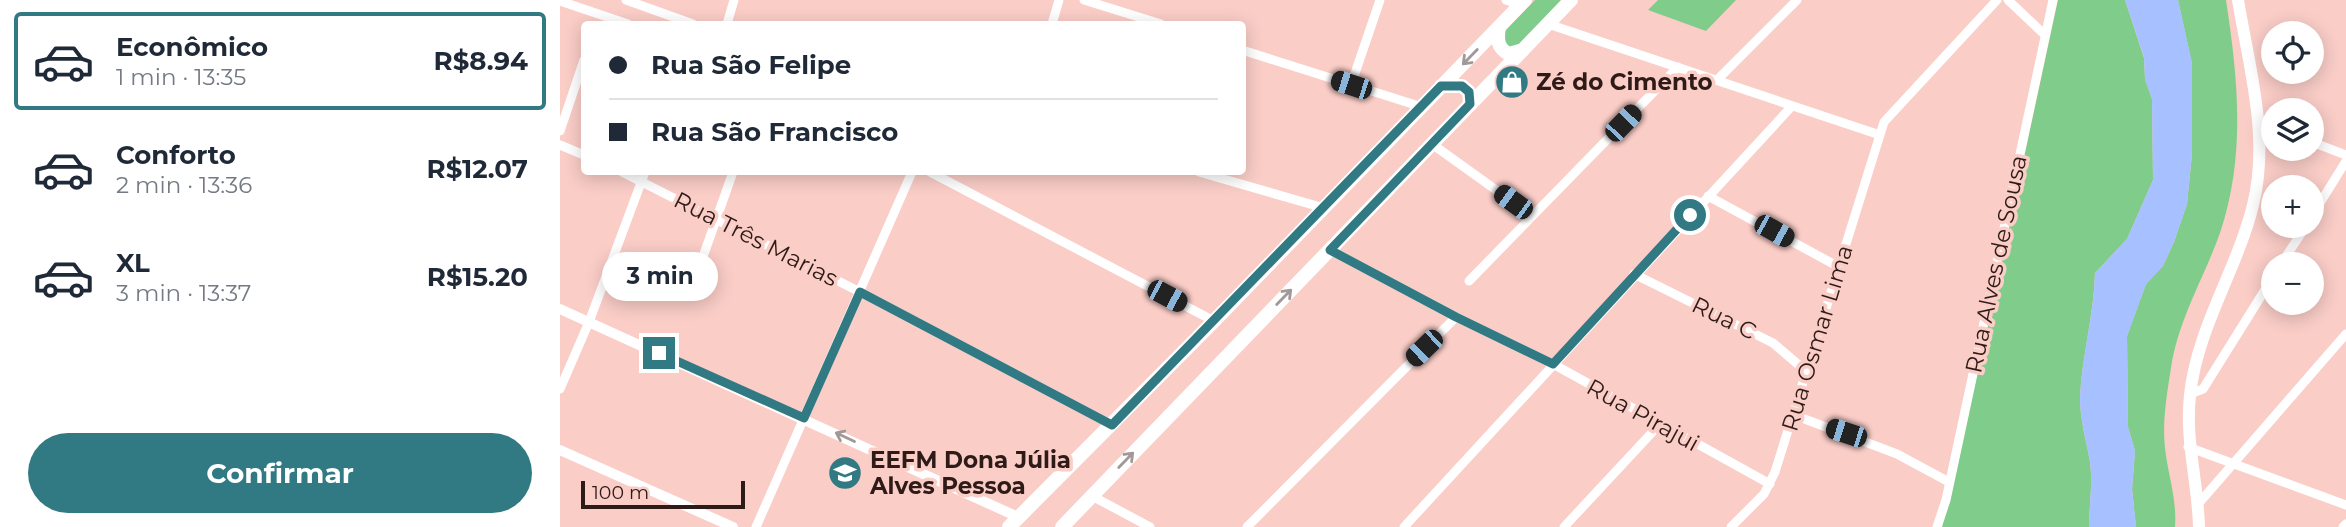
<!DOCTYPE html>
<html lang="pt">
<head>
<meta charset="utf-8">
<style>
  body { margin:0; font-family:Montserrat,sans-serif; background:#f6f6f7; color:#1f2937; height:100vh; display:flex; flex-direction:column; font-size:26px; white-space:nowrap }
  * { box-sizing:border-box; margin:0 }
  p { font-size:23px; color:#747a83 }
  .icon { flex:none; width:38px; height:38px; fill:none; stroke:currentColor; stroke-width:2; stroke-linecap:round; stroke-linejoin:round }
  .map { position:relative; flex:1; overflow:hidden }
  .details { display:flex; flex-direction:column; background:#fff; width:560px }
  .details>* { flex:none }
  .guide { position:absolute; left:21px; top:21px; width:665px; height:154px; border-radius:7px; box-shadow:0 4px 18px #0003; display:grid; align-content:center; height:154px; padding:0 28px; background:#fff }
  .tools { position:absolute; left:1701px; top:21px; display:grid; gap:14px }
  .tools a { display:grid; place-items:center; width:63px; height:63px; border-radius:50%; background:#fff; box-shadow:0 4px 18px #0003; font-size:35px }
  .scale { position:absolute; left:21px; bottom:18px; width:164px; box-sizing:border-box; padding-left:7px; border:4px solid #2e1a17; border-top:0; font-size:19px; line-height:24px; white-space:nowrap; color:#2e1a17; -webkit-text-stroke:5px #facdc7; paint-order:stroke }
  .end { position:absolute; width:32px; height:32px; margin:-16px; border:9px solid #317983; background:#fff; box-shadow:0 0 0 4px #fff }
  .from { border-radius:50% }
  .bubble { position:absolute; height:49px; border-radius:24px; background:#fff; box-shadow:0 4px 18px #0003; font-size:23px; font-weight:700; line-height:49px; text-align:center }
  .car { position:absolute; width:21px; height:42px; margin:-21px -10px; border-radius:9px; box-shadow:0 0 5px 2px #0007; background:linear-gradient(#222 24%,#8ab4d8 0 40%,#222 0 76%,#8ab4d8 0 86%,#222 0) }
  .guide b { display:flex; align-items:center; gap:24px; height:66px; font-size:26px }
  .guide b+b { border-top:2px solid #e0e1e3 }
  .guide i { width:18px; height:18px; background:#1f2937 }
  ul { padding:12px 0 0; list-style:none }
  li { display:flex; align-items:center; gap:21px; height:98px; margin:0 14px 10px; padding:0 14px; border:4px solid transparent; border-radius:7px }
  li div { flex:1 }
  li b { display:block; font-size:26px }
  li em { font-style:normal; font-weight:700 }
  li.selected { border-color:#317983 }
  li>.icon { width:63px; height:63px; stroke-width:1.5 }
  .action { display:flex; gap:14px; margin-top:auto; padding:14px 28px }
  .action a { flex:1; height:80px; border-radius:42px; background:#317983; color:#fff; font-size:28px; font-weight:700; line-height:80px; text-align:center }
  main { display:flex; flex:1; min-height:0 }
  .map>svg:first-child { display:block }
  .green { fill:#80cc8a }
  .water { fill:#a7c0ff }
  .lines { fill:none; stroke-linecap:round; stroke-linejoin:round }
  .minor { stroke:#fff; stroke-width:9 }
  .tertiary { stroke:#fff; stroke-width:10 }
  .secondary { stroke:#fff; stroke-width:12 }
  .primary { stroke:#fff; stroke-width:14 }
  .oneway { stroke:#a19897 }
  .route { stroke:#317983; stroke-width:9 }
  .labels { text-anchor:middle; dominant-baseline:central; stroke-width:7; stroke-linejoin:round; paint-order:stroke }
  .poi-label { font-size:23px; font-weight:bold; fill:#2e1a17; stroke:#facdc7; text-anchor:start }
  .street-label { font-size:23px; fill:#2e1a17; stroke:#facdc7 }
</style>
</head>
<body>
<main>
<section class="details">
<ul>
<li class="selected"><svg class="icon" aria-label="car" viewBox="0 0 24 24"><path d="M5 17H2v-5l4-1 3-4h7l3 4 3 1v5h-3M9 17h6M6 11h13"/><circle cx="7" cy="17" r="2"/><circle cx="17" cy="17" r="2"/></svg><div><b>Econômico</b><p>1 min · 13:35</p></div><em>R$8.94</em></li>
<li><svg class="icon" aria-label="car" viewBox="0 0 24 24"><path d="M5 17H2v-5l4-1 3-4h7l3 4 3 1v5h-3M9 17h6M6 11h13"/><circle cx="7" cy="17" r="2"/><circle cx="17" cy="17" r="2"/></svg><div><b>Conforto</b><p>2 min · 13:36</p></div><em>R$12.07</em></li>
<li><svg class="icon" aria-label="car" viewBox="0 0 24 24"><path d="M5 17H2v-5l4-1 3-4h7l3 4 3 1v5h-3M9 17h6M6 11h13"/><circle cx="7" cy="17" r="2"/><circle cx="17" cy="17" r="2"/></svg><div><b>XL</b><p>3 min · 13:37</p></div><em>R$15.20</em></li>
</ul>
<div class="action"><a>Confirmar</a></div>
</section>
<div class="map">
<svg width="1786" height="527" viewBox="0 0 1786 527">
  <rect width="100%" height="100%" fill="#facdc7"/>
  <!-- green -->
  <path class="green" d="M975 0H1001L956 48H947L943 33Z
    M1098 0H1176L1146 31 1088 10Z
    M1498 0H1565L1584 58 1585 79 1592 99 1593 180 1567 239 1535 273C1534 315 1522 355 1520 397 1520 421 1526 439 1530 462 1533 484 1529 505 1529 527H1382L1390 500Z
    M1618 0H1666C1678 79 1686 155 1660 233 1644 278 1618 320 1611 368 1607 393 1602 422 1605 448 1608 475 1617 499 1615 527H1576L1572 489 1575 451 1568 427 1567 336 1586 284 1603 266 1614 242 1627 204 1632 154V64Z"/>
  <!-- water -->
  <path class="water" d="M1565 0H1618L1632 63V154L1627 204 1614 242 1603 266 1586 284 1567 336 1568 427 1575 451 1572 489 1576 527H1529C1529 505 1533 484 1530 462 1526 439 1520 420 1520 397 1522 355 1534 315 1535 273L1567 239 1593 180 1592 99 1585 79 1584 57Z"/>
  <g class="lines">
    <!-- minor -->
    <path class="minor" d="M66 0 133 24
      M524 0 601 24
      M946 0 960 5
      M1448 0 1485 35
      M0 1 68 24
      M167 24 174 0
      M492 24 499 0
      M988 24 1320 135
      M682 50 862 107
      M1157 80 1237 0
      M791 85 820 0
      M1699 123 1713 127
      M0 131 24 60
      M1752 142 1786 155
      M872 144 971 215
      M0 145 24 155
      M62 172 300 292 552 425
      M370 172 654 321
      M639 172 764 208
      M1148 196 1279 267
      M1752 216 1786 161
      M770 250 896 317 993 364 1210 484
      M1721 264 1746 226
      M1074 274 1213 343 1247 372
      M909 281 1118 67
      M133 285 173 172
      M0 389 29 322 85 172
      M1630 394 1643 389 1713 277
      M1234 415 1337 454 1389 482
      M1628 447 1786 505
      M532 496 590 527
      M1639 503 1786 334
      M196 527 352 172
      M687 527 896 317
      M844 527 1232 106
      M1004 527 1099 425
      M1171 527 1204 494 1215 472 1324 122 1437 0
      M1377 527 1386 500 1493 0
      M1783 527 1786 524"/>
    <!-- tertiary -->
    <path class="tertiary" d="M0 309 458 517
      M0 450 173 527"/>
    <!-- secondary -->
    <path class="secondary" d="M1639 527C1638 482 1625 441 1630 395 1637 328 1677 270 1693 205 1710 137 1689 67 1678 0"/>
    <!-- primary -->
    <path class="primary" d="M939 27C937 39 937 48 949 54L963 50
      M881 86H902L909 92 910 104
      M449 527 654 321 965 0
      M502 527 1011 0"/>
  </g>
  <!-- one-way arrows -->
  <defs><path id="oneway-shaft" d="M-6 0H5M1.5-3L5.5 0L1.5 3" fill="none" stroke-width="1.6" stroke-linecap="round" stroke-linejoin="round" transform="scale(1.75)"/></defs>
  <g class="oneway">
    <use href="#oneway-shaft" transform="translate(910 57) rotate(134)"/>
    <use href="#oneway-shaft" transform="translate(724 297) rotate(-46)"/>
    <use href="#oneway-shaft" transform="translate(285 437) rotate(-155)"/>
    <use href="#oneway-shaft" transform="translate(566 460) rotate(-46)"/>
  </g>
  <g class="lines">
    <!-- route -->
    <path class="route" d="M99 353 244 418 300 292 552 425 881 86H902L909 92 910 104 770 250 896 317 993 364 1130 215"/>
  </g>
  <!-- icons -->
  <defs>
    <g id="shop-disc" transform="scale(1.75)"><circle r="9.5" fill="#317983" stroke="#facdc7"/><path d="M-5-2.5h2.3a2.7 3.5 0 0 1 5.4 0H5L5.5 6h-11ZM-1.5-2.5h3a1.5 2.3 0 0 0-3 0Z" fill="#fff"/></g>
    <g id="school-disc" transform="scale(1.75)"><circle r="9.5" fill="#317983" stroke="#facdc7"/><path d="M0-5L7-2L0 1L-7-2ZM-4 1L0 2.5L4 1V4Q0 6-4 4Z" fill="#fff"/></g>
  </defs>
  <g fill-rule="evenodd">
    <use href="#shop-disc" x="952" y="82"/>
    <use href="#school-disc" x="285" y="473"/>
  </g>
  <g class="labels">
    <!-- poi labels -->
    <g class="poi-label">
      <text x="976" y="82">Zé do Cimento</text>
      <text x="310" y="460">EEFM Dona Júlia<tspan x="310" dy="26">Alves Pessoa</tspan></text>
    </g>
    <!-- street labels -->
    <g class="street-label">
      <text transform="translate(196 239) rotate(27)">Rua Três Marias</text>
      <text transform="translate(1436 264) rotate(-78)">Rua Alves de Sousa</text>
      <text transform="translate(1164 318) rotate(26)">Rua C</text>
      <text transform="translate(1257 338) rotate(-73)">Rua Osmar Lima</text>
      <text transform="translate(1083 415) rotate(29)">Rua Pirajui</text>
    </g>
  </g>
</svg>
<div class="tools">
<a><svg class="icon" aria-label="locate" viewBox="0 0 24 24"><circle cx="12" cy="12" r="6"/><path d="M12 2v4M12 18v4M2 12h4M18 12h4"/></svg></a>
<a><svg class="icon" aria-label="layers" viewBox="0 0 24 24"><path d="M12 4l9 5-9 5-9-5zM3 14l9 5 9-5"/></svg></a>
<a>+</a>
<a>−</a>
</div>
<div class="scale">100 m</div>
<i class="end from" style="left:1130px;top:215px"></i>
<i class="end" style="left:99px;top:353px"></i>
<div class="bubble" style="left:42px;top:252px;width:116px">3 min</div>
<i class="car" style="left:791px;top:85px;rotate:288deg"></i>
<i class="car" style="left:1063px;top:123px;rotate:44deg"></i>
<i class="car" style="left:953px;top:202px;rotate:306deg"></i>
<i class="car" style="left:1214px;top:231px;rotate:119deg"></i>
<i class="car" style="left:607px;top:296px;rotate:118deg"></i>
<i class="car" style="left:864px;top:348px;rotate:226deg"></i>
<i class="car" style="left:1286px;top:433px;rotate:288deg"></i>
<div class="guide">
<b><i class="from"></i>Rua São Felipe</b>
<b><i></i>Rua São Francisco</b>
</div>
</div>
</main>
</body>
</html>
